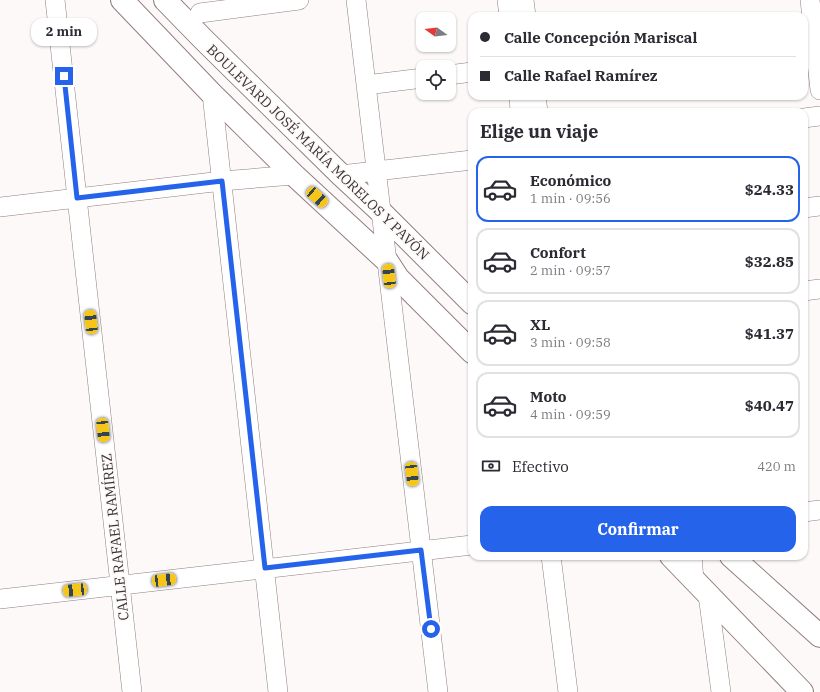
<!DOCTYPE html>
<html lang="es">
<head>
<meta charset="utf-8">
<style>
  body { margin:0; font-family:"IBM Plex Serif",serif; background:#f7f7f7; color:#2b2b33; height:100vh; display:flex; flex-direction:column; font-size:15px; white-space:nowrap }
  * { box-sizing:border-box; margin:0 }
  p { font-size:13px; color:#7c7c81 }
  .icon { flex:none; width:22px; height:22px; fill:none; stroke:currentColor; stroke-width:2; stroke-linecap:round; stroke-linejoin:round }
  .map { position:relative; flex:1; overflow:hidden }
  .panel { position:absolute; left:468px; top:108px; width:340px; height:452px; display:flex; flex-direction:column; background:#fff; border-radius:12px; box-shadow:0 1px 3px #0004 }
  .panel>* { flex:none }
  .guide { position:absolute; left:468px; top:12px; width:340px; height:88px; border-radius:12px; box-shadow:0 1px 3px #0004; display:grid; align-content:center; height:88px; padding:0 12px; background:#fff }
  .needle { width:26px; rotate:285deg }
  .tools { position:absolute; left:416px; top:12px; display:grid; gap:8px }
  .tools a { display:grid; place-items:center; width:40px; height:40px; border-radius:8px; background:#fff; box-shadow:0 1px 3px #0004; font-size:20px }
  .end { position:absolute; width:18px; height:18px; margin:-9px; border:5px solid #2563eb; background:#fff; box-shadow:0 0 0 2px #fff }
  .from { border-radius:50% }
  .bubble { position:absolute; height:28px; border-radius:12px; background:#fff; box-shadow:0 1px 3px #0004; font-size:13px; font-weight:700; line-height:28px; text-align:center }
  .car { position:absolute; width:12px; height:24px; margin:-12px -6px; border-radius:5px; box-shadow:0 0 3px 1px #0007; background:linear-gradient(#f5c518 24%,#345 0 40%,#f5c518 0 76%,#345 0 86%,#f5c518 0) }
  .guide b { display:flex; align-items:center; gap:14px; height:38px; font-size:15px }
  .guide b+b { border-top:1px solid #e1e1e2 }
  .guide i { width:10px; height:10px; background:#2b2b33 }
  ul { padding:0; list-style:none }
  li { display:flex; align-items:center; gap:12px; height:66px; margin:0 8px 6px; padding:0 4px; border:2px solid #e1e1e2; border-radius:12px }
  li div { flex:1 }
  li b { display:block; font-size:15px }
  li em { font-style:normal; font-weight:700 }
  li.active { border-color:#2563eb }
  li>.icon { width:36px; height:36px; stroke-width:1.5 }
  h2 { padding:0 12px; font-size:18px; line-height:48px }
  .pay { display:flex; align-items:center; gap:10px; height:44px; padding:0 12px; font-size:15px }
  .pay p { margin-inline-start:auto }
  .cta { display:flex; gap:8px; margin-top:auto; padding:8px 12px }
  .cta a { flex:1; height:46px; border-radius:12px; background:#2563eb; color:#fff; font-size:16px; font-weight:700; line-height:46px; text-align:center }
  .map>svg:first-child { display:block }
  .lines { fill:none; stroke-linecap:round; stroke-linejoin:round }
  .minor-casing { stroke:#917e7f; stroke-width:20 }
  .major-casing { stroke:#917e7f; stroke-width:24 }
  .minor { stroke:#fff; stroke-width:19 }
  .major { stroke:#fff; stroke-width:22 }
  .route { stroke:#2563eb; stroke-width:5 }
  .labels { text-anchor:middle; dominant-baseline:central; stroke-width:3.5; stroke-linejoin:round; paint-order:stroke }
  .street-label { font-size:14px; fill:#3b3334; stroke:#fdf9f9 }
</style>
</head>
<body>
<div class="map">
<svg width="820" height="692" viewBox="0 0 820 692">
  <rect width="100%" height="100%" fill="#fdf9f9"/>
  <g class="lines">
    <!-- minor casing -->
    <g class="minor-casing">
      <path id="minor" d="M55 0 132 692
        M356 0 438 692
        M507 0 509 16
        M524 0 526 16
        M810 0 820 90
        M200 13 299 0
        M449 75 472 72
        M366 85 423 78
        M212 94 278 692
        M519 96 520 112
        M536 96 538 112
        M804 118 820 116
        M341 175 472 160
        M0 207 222 181 294 175
        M804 208 820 206
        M804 291 820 289
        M804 512 820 510
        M551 556 568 692
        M692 556 694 580
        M708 595 721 692
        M0 599 472 545"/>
    </g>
    <!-- major casing -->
    <g class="major-casing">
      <path id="major" d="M122 0 212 94 294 175 387 261 398 278 472 352
        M165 0 202 38 341 175 381 212 472 303
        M671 556 802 692
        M731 556 820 636"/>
    </g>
    <!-- minor -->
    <use href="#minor" class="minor"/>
    <!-- major -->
    <use href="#major" class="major"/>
  </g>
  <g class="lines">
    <!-- route -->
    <path class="route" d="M64 76 77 198 222 181 265 568 421 550 431 629"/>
  </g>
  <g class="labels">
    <!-- street labels -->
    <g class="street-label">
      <text transform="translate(318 152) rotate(44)">BOULEVARD JOSÉ MARÍA MORELOS Y PAVÓN</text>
      <text transform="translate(115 537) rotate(-96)">CALLE RAFAEL RAMÍREZ</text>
    </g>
  </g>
</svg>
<div class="tools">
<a><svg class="needle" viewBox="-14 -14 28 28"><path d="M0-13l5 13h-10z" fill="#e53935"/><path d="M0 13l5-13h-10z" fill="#7c7c81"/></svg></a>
<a><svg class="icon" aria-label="locate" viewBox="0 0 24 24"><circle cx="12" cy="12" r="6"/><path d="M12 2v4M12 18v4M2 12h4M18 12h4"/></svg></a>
</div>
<i class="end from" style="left:431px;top:629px"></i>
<i class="end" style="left:64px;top:76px"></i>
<div class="bubble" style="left:31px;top:18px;width:66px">2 min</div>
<i class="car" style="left:317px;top:197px;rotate:132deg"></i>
<i class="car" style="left:389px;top:276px;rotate:353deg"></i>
<i class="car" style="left:91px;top:322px;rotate:353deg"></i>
<i class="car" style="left:103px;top:430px;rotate:174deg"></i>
<i class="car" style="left:412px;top:474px;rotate:173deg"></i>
<i class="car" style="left:164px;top:580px;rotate:83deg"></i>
<i class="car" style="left:75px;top:590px;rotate:264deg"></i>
<div class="guide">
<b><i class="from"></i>Calle Concepción Mariscal</b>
<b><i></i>Calle Rafael Ramírez</b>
</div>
<section class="panel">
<h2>Elige un viaje</h2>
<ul>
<li class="active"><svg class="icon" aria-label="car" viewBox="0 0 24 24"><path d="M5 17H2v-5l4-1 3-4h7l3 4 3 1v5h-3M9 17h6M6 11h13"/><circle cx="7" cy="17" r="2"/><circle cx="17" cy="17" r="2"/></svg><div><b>Económico</b><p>1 min · 09:56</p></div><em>$24.33</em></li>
<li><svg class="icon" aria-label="car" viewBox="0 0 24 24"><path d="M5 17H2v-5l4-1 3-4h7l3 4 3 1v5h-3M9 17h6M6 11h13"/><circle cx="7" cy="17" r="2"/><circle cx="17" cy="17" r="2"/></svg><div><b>Confort</b><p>2 min · 09:57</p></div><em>$32.85</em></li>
<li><svg class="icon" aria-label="car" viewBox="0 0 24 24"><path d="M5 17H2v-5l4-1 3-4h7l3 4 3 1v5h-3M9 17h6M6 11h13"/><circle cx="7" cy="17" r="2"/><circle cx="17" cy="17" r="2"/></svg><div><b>XL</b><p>3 min · 09:58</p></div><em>$41.37</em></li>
<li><svg class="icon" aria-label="car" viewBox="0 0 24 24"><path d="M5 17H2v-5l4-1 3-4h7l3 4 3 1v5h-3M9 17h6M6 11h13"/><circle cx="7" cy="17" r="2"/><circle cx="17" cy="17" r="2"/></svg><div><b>Moto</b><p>4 min · 09:59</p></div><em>$40.47</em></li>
</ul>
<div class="pay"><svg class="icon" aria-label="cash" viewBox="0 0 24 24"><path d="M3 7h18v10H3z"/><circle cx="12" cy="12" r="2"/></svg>Efectivo<p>420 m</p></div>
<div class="cta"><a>Confirmar</a></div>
</section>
</div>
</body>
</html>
